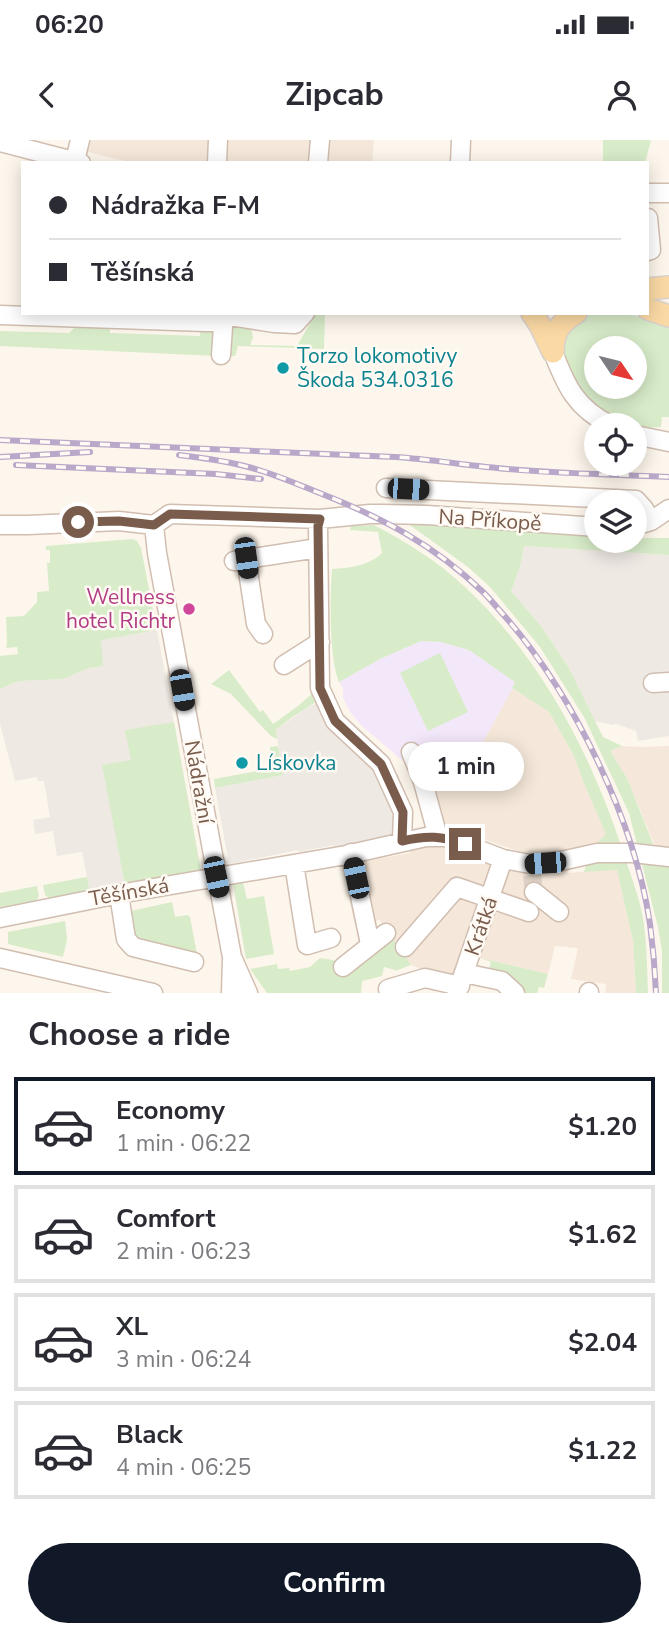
<!DOCTYPE html>
<html lang="en">
<head>
<meta charset="utf-8">
<style>
  body { margin:0; font-family:"Nunito Sans",sans-serif; background:#f2f2f3; color:#2b2b33; height:100vh; display:flex; flex-direction:column; font-size:26px; white-space:nowrap }
  * { box-sizing:border-box; margin:0 }
  p { font-size:23px; color:#7c7c81 }
  .icon { flex:none; width:38px; height:38px; fill:none; stroke:currentColor; stroke-width:2; stroke-linecap:round; stroke-linejoin:round }
  .map { position:relative; height:853px; overflow:hidden }
  .drawer { display:flex; flex-direction:column; background:#fff; flex:1 }
  .drawer>* { flex:none }
  .hud { position:absolute; left:21px; top:21px; width:628px; height:154px; border-radius:0px; box-shadow:0 4px 18px #0003; display:grid; align-content:center; height:154px; padding:0 28px; background:#fff }
  .needle { width:46px; rotate:125deg }
  .tools { position:absolute; left:584px; top:196px; display:grid; gap:14px }
  .tools a { display:grid; place-items:center; width:63px; height:63px; border-radius:50%; background:#fff; box-shadow:0 4px 18px #0003; font-size:35px }
  .end { position:absolute; width:32px; height:32px; margin:-16px; border:9px solid #7a5c4d; background:#fff; box-shadow:0 0 0 4px #fff }
  .from { border-radius:50% }
  .bubble { position:absolute; height:49px; border-radius:24px; background:#fff; box-shadow:0 4px 18px #0003; font-size:23px; font-weight:700; line-height:49px; text-align:center }
  .car { position:absolute; width:21px; height:42px; margin:-21px -10px; border-radius:9px; box-shadow:0 0 5px 2px #0007; background:linear-gradient(#222 24%,#8ab4d8 0 40%,#222 0 76%,#8ab4d8 0 86%,#222 0) }
  .hud b { display:flex; align-items:center; gap:24px; height:66px; font-size:26px }
  .hud b+b { border-top:2px solid #e1e1e2 }
  .hud i { width:18px; height:18px; background:#2b2b33 }
  ul { padding:0; list-style:none }
  li { display:flex; align-items:center; gap:21px; height:98px; margin:0 14px 10px; padding:0 14px; border:4px solid #e1e1e2; border-radius:0px }
  li div { flex:1 }
  li b { display:block; font-size:26px }
  li em { font-style:normal; font-weight:700 }
  li.on { border-color:#111827 }
  li>.icon { width:63px; height:63px; stroke-width:1.5 }
  h2 { padding:0 28px; font-size:32px; line-height:84px }
  .primary-button { display:flex; gap:14px; margin-top:auto; padding:14px 28px }
  .primary-button a { flex:1; height:80px; border-radius:42px; background:#111827; color:#fff; font-size:28px; font-weight:700; line-height:80px; text-align:center }
  .status { display:flex; justify-content:space-between; align-items:center; height:49px; padding:0 35px; background:#fff; direction:ltr }
  .status svg { height:19px; fill:currentColor }
  header { display:flex; justify-content:space-between; align-items:center; height:91px; padding:0 28px; background:#fff; font-size:32px; font-weight:700 }
  .map>svg:first-child { display:block }
  .residential { fill:#f5e8da }
  .industrial { fill:#efe9e4 }
  .education { fill:#f3e8fa }
  .green { fill:#d8ecc9; fill-rule:evenodd }
  .lines { fill:none; stroke-linecap:round; stroke-linejoin:round }
  .minor-tunnel { stroke:#dcd0c4; stroke-width:18; stroke-dasharray:18 9; stroke-linecap:butt }
  .minor-casing { stroke:#d1beb0; stroke-width:21 }
  .major-casing { stroke:#dad1cd; stroke-width:24 }
  .minor { stroke:#fff; stroke-width:18 }
  .major { stroke:#fbd9a5; stroke-width:21 }
  .rail-casing { stroke:#b9a8c9; stroke-width:6 }
  .rail { stroke:#fffaf3; stroke-width:3.5; stroke-dasharray:10; stroke-linecap:butt }
  .route { stroke:#7a5c4d; stroke-width:9 }
  .culture-dot { fill:#0f9aa8; stroke:#fffaf3; stroke-width:2.5 }
  .hotel-dot { fill:#d1479c; stroke:#fffaf3; stroke-width:2.5 }
  .labels { text-anchor:middle; dominant-baseline:central; stroke-width:5; stroke-linejoin:round; paint-order:stroke }
  .culture-label { font-size:21px; fill:#0d838f; stroke:#fffaf3; text-anchor:start }
  .street-label { font-size:21px; fill:#7a5c4d; stroke:#fffaf3 }
  .hotel-label { font-size:21px; fill:#b23c85; stroke:#fffaf3; text-anchor:end }
</style>
</head>
<body>
<div class="status"><b>06:20</b><svg viewBox="0 0 49 12"><path d="M0 12V9h3v3zM5 12V6h3v6zM10 12V3h3v9zM15 12V0h3v12zM26 1h20v11H26zM47 4h2v5h-2z"/></svg></div>
<header><svg class="icon" aria-label="back" viewBox="0 0 24 24"><path d="M15 5l-7 7 7 7"/></svg>Zipcab<svg class="icon" aria-label="person" viewBox="0 0 24 24"><circle cx="12" cy="8" r="4"/><path d="M4 21q1-7 8-7t8 7"/></svg></header>
<div class="map">
<svg width="669" height="853" viewBox="0 0 669 853">
  <rect width="100%" height="100%" fill="#fdf6ec"/>
  <!-- residential -->
  <path class="residential" d="M91 0H374L372 23H133L88 12Z
    M512 548 549 572 574 616 583 641 607 694 591 709 555 714 521 712 461 692 442 682 430 639 470 619 473 620Z
    M622 606 641 607 669 606V710L656 709 627 638 610 611Z
    M444 703 492 721 452 837 448 839 411 825 379 779 359 793 355 785 342 725 410 713 409 708Z
    M617 729 633 801 636 853H605L606 844 571 839 578 808 555 806 548 834 480 818 509 731 513 730 530 735 561 733 562 731 568 730V733Z"/>
  <!-- industrial -->
  <path class="industrial" d="M524 406 669 415V596L638 601 636 591 616 584 613 585 595 581 569 528 541 486 511 451 520 427Z
    M157 490 201 731 90 752 82 712 57 716 53 691 35 694 33 680 50 677 44 641H38L37 637 15 641 0 584V549L13 543 21 541 63 539 89 528 102 526 100 500Z
    M316 563 327 582 377 627 399 673 396 696 337 709 334 705 299 712 298 710 229 724 215 648 283 635 276 590 305 569Z"/>
  <!-- education -->
  <path class="education" d="M421 501 441 502 469 510 516 542 473 620 470 619 414 647 404 622 362 586 351 573 343 558V548L339 542 380 519Z"/>
  <!-- green -->
  <path class="green" d="M603 0H651L645 23H603Z
    M316 173H325L324 209 238 206 235 216H224L230 188C237 183 243 186 251 188L253 198 250 205 297 206Z
    M588 173C620 173 639 174 669 185V277H662L661 287 641 288 635 287V285C602 285 566 240 562 209 561 203 562 197 562 192L583 174ZM597 208H635V247H597Z
    M78 184 110 185V193L200 196 201 188 210 190 216 195 217 216 0 206V191L69 193Z
    M407 383 597 397V401H635V398H669V415L524 406 520 427 511 451 541 486 569 528 603 597 622 606 610 611 627 638 655 709 669 710V853H662V811L658 787 629 673 584 577 540 507 491 448 468 427Z
    M374 385C406 402 439 422 466 448 541 518 592 615 623 712 630 733 639 756 643 778 647 803 647 828 648 853H636L633 801 617 730 584 732 591 709 606 694 583 641 574 616 549 572 512 548 515 542 469 510 441 502 421 501 380 519 339 542C329 518 330 457 332 429 349 428 369 426 382 413L378 392 350 390 351 386Z
    M132 399 137 401 141 408 157 490 101 500 103 526 89 528 63 539 21 541 13 543 0 549V516L18 514 17 507 6 508 7 504 6 477 24 476 37 462V452L49 451 47 423H50V410H46V406Z
    M440 513 468 572 428 591 400 533Z
    M229 530 260 572 263 570 273 584 298 566 317 549 319 560 291 578 276 590 277 599 271 596 231 554 211 544Z
    M174 582 201 731 125 745 102 625 131 620 125 590Z
    M278 606 283 635 215 648 214 639 273 628 270 607Z
    M87 737 90 752 49 758 45 755 43 745Z
    M243 743 247 759 264 756 274 814 246 819 233 744Z
    M37 746 39 756 36 761 0 767V753Z
    M172 762 175 777 187 775 190 777 197 814 135 803 126 772Z
    M65 781 67 799 63 817 8 804V792Z
    M392 797 411 825 395 831V830L384 827 382 836 362 841 361 853H267L250 829 277 824 278 829 289 828 290 831 310 827 320 818 339 821Z
    M480 818 548 834 544 848 539 847 537 853H520L488 833 491 822Z"/>
  <g class="lines">
    <!-- minor-tunnel -->
    <path class="minor-tunnel" d="M532 735 534 752"/>
    <!-- minor casing -->
    <g class="minor-casing">
      <path id="minor" d="M0 2 81 23
        M75 21 80 0
        M217 23 218 0
        M318 23 320 0
        M460 23 461 0
        M648 53H669
        M648 78 651 110 648 111
        M0 175 205 182H217L224 175
        M224 175 274 183 295 184 305 173
        M553 212C566 246 576 268 610 285
        M221 215 224 173
        M635 295 669 302
        M386 348 636 360 644 369 651 381
        M320 379 318 386 320 548 335 581 381 624 403 672 402 701
        M0 385H28L119 381 154 385 170 374 320 379 370 374H383L427 375 597 387
        M154 385 157 413 232 817 248 853
        M635 386 651 381 669 369
        M246 418 256 484 263 494
        M234 421 318 408
        M284 525 320 502
        M653 543 669 542
        M411 612 423 642 438 697
        M351 713 370 804
        M294 724 307 805 331 798
        M534 752 559 772
        M119 754 126 799 133 807 194 822
        M0 778 119 754 346 715 426 697H446L503 719 530 724 561 721 597 713H633L669 717
        M405 807 457 747 529 772
        M0 818 153 853
        M343 827 386 793
        M464 833 502 841 515 853
        M388 849 425 838 460 846
        M231 853 232 820
        M457 853 503 719
        M589 853V852"/>
    </g>
    <!-- major casing -->
    <g class="major-casing">
      <path id="major" d="M648 149 669 147
        M648 169 669 176
        M532 173 540 185 553 212
        M553 212C553 193 559 183 576 173"/>
    </g>
    <!-- minor -->
    <use href="#minor" class="minor"/>
    <!-- major -->
    <use href="#major" class="major"/>
    <!-- rail casing -->
    <g class="rail-casing">
      <path id="rail" d="M0 300 395 317C429 319 463 325 497 328 554 334 612 334 669 337
        M179 315C204 318 228 321 252 328 274 334 295 343 317 352 381 377 433 404 483 452 492 461 500 471 508 480 575 558 635 682 650 784 653 807 655 830 656 853
        M0 317 90 312
        M16 325 216 334 261 339"/>
    </g>
    <!-- rail -->
    <use href="#rail" class="rail"/>
  </g>
  <g class="lines">
    <!-- route -->
    <path class="route" d="M78 382 119 381 154 385 170 374 320 379 318 386 320 548 335 581 381 624 403 672 402 701C427 695 442 696 465 704"/>
  </g>
  <!-- markers -->
  <g class="culture-dot">
    <circle cx="283" cy="228" r="7"/>
    <circle cx="242" cy="623" r="7"/>
  </g>
  <circle class="hotel-dot" cx="189" cy="469" r="7"/>
  <g class="labels">
    <!-- culture labels -->
    <g class="culture-label">
      <text x="297" y="216">Torzo lokomotivy<tspan x="297" dy="24">Škoda 534.0316</tspan></text>
      <text x="256" y="623">Lískovka</text>
    </g>
    <!-- street labels -->
    <g class="street-label">
      <text transform="translate(490 380) rotate(4)">Na Příkopě</text>
      <text transform="translate(199 642) rotate(80)">Nádražní</text>
      <text transform="translate(129 752) rotate(-10)">Těšínská</text>
      <text transform="translate(481 786) rotate(-71)">Krátká</text>
    </g>
    <!-- hotel labels -->
    <g class="hotel-label">
      <text x="175" y="457">Wellness<tspan x="175" dy="24">hotel Richtr</tspan></text>
    </g>
  </g>
</svg>
<div class="tools">
<a><svg class="needle" viewBox="-14 -14 28 28"><path d="M0-13l5 13h-10z" fill="#e53935"/><path d="M0 13l5-13h-10z" fill="#7c7c81"/></svg></a>
<a><svg class="icon" aria-label="locate" viewBox="0 0 24 24"><circle cx="12" cy="12" r="6"/><path d="M12 2v4M12 18v4M2 12h4M18 12h4"/></svg></a>
<a><svg class="icon" aria-label="layers" viewBox="0 0 24 24"><path d="M12 4l9 5-9 5-9-5zM3 14l9 5 9-5"/></svg></a>
</div>
<i class="end from" style="left:78px;top:382px"></i>
<i class="end" style="left:465px;top:704px"></i>
<div class="bubble" style="left:408px;top:602px;width:116px">1 min</div>
<i class="car" style="left:408px;top:349px;rotate:93deg"></i>
<i class="car" style="left:246px;top:418px;rotate:172deg"></i>
<i class="car" style="left:182px;top:550px;rotate:170deg"></i>
<i class="car" style="left:545px;top:723px;rotate:266deg"></i>
<i class="car" style="left:216px;top:737px;rotate:168deg"></i>
<i class="car" style="left:356px;top:738px;rotate:348deg"></i>
<div class="hud">
<b><i class="from"></i>Nádražka F-M</b>
<b><i></i>Těšínská</b>
</div>
</div>
<section class="drawer">
<h2>Choose a ride</h2>
<ul>
<li class="on"><svg class="icon" aria-label="car" viewBox="0 0 24 24"><path d="M5 17H2v-5l4-1 3-4h7l3 4 3 1v5h-3M9 17h6M6 11h13"/><circle cx="7" cy="17" r="2"/><circle cx="17" cy="17" r="2"/></svg><div><b>Economy</b><p>1 min · 06:22</p></div><em>$1.20</em></li>
<li><svg class="icon" aria-label="car" viewBox="0 0 24 24"><path d="M5 17H2v-5l4-1 3-4h7l3 4 3 1v5h-3M9 17h6M6 11h13"/><circle cx="7" cy="17" r="2"/><circle cx="17" cy="17" r="2"/></svg><div><b>Comfort</b><p>2 min · 06:23</p></div><em>$1.62</em></li>
<li><svg class="icon" aria-label="car" viewBox="0 0 24 24"><path d="M5 17H2v-5l4-1 3-4h7l3 4 3 1v5h-3M9 17h6M6 11h13"/><circle cx="7" cy="17" r="2"/><circle cx="17" cy="17" r="2"/></svg><div><b>XL</b><p>3 min · 06:24</p></div><em>$2.04</em></li>
<li><svg class="icon" aria-label="car" viewBox="0 0 24 24"><path d="M5 17H2v-5l4-1 3-4h7l3 4 3 1v5h-3M9 17h6M6 11h13"/><circle cx="7" cy="17" r="2"/><circle cx="17" cy="17" r="2"/></svg><div><b>Black</b><p>4 min · 06:25</p></div><em>$1.22</em></li>
</ul>
<div class="primary-button"><a>Confirm</a></div>
</section>
</body>
</html>
